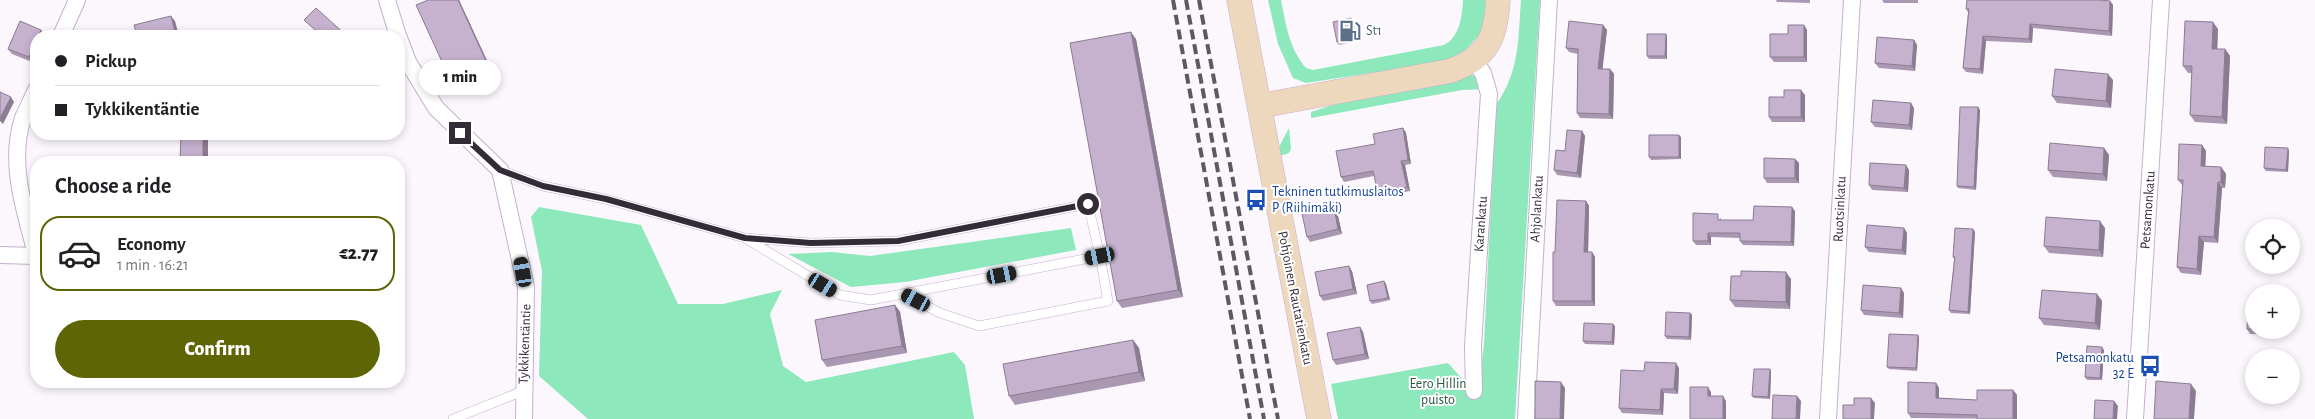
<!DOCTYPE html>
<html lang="en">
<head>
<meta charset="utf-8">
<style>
  body { margin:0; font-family:"Alegreya Sans",sans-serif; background:#f2f2f2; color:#202124; height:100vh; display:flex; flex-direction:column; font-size:19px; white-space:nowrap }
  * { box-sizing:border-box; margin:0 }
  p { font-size:16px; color:#757577 }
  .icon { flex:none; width:28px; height:28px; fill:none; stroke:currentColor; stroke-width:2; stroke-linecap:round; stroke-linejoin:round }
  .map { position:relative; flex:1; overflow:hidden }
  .panel { position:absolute; left:30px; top:156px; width:375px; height:232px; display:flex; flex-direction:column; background:#fff; border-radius:20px; box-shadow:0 2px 8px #0003 }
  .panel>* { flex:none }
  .hud { position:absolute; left:30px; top:30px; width:375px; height:110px; border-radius:20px; box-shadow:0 2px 8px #0003; display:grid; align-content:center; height:110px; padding:0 25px; background:#fff }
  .buttons { position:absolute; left:2245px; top:219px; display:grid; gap:10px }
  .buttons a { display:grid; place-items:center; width:55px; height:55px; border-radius:50%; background:#fff; box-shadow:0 2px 8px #0003; font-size:25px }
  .end { position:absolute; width:22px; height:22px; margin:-11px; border:6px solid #332b36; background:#fff; box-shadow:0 0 0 2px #fff }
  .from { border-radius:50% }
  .bubble { position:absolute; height:35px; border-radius:18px; background:#fff; box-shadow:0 2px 8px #0003; font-size:16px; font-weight:800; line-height:35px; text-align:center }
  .car { position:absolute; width:15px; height:30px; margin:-15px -8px; border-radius:6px; box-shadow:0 0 4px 1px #0007; background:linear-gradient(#222 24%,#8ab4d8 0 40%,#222 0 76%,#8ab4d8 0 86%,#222 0) }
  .hud b { display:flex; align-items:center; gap:18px; height:48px; font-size:19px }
  .hud b+b { border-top:1px solid #e0e0e0 }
  .hud i { width:12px; height:12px; background:#202124 }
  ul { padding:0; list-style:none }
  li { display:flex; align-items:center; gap:15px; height:75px; margin:0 10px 8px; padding:0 15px; border:2px solid transparent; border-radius:20px }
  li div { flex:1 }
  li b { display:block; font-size:19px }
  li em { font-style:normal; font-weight:800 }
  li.active { border-color:#5e6504 }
  li>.icon { width:45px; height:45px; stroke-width:1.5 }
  h2 { padding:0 25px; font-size:22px; line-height:60px }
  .primary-button { display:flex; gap:10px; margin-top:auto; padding:10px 25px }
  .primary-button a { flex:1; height:58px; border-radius:30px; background:#5e6504; color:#fff; font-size:20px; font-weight:800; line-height:58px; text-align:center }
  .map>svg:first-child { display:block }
  .green { fill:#8de8bc }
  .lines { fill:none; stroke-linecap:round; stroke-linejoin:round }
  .lane-casing { stroke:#c5b0ce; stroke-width:10 }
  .street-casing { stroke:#c5b0ce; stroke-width:18 }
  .secondary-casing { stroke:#c5b0ce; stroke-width:25 }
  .lane { stroke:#fff; stroke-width:9 }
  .street { stroke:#fff; stroke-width:16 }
  .secondary { stroke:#eed8bd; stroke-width:24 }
  .rail { stroke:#5f5862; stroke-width:4; stroke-dasharray:10 5; stroke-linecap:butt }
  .wall { fill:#aa98b2 }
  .shaded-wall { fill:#8b7c91 }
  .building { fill:#c6b1cf; stroke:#8b7c91 }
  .route { stroke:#332b36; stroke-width:6 }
  .labels { text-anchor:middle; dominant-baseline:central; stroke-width:4; stroke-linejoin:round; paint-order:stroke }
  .service-label { font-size:14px; fill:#4e5e75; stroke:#fff; text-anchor:start }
  .transit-label { font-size:14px; fill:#164399; stroke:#fff; text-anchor:start }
  .street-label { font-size:14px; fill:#332b36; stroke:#fff }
  .park-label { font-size:14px; fill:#2a5843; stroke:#fff }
</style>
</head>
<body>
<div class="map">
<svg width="2315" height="419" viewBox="0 0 2315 419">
  <rect width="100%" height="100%" fill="#fbf7fd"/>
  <!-- green -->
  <path class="green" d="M1268 0H1281C1286 25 1289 48 1306 68L1313 70 1444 45C1460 37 1462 16 1463 0H1487L1486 21 1481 33 1463 53 1441 62 1306 83 1293 78 1278 44Z
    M1521 0H1540L1515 419H1338L1331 384 1448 363 1464 381 1472 397 1478 398 1484 343 1496 105C1520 70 1518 40 1521 0Z
    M1470 74 1479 79 1486 89 1462 90 1311 118V112L1339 103Z
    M1289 128 1291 149 1289 153 1280 156V145Z
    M539 207 641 225 678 304H723L782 290 770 314 783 366 806 382 954 352 965 365 974 419H588L539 376 542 271 531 217Z
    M1071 228 1076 250 905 282 851 287 788 254 832 252 870 256Z"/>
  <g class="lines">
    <!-- lane casing -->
    <g class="lane-casing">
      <path id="lane" d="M500 170 543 186 605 199 745 238 811 243 898 241 1088 204 1100 256 871 300 840 295 745 238
        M904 294 940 313 979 326 1108 301 1100 256
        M453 419 523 391"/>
    </g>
    <!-- street casing -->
    <g class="street-casing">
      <path id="street" d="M387 0 398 36
        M61 36 77 0
        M399 38 408 62 436 108 500 170 526 287 524 419
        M36 90C32 99 27 109 23 118 8 163 25 211 36 254
        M0 255 36 256
        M1474 391 1473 346 1489 94 1483 73 1474 61
        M1526 419 1549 0
        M1828 419 1852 0
        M2135 419 2161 0"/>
    </g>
    <!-- secondary casing -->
    <g class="secondary-casing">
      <path id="secondary" d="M1239 0 1319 419
        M1259 106 1450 71C1487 58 1496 38 1498 0"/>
    </g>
    <!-- lane -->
    <use href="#lane" class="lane"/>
    <!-- street -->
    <use href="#street" class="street"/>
    <!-- secondary -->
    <use href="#secondary" class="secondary"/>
    <!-- rail -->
    <path class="rail" d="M1173 0 1250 419
      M1186 0 1264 419
      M1199 0 1278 419"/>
  </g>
  <!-- wall -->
  <path class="wall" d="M459 0 489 65 452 82 450 79Z
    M1776 0H1810V3L1777 2Z
    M1882 0H1918V3H1884Z
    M2110 1 2113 5 2112 36 2033 28 2032 43 1986 41 1983 74 1966 72 1963 68 1968 12 1966 9Z
    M1353 21 1358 41 1339 45 1337 42Z
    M1603 25 1607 30 1602 69H1610L1614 74 1613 119 1580 118 1577 113 1578 54 1569 52 1566 48Z
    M1804 25 1807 30V62H1774L1770 57 1788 34Z
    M2218 29 2217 49H2225L2230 56 2227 124 2195 122 2190 115 2192 73H2188L2183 66Z
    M41 30 44 35 32 62 12 54 8 49Z
    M1666 34 1667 37V59H1649L1647 56Z
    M1136 39 1183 297 1122 308 1117 301Z
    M1914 40 1917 45 1915 71 1879 68 1875 63Z
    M2113 80 2111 108 2057 103 2052 96Z
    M1805 95V122H1772L1769 117 1784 97Z
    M1978 107 1980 110 1976 190 1958 188 1957 186Z
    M1914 108 1912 130 1875 127 1871 122Z
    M1403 128 1406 133 1411 164 1405 165 1410 191 1381 197 1378 193 1374 176 1344 182 1341 177 1375 144Z
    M1582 131 1585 136 1581 178 1557 175 1554 170 1565 151Z
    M1681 137V159L1651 160 1649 157Z
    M2202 145 2206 151 2205 167H2221L2226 174 2225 188H2222L2218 243 2204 242 2201 275 2181 273 2177 267 2183 186 2178 180Z
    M2104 148 2109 155 2107 181 2053 177 2048 170Z
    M2289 151 2288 172 2266 171 2264 168Z
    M1795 159 1799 163V183H1767L1764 178Z
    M1909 170 1908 192 1872 190 1869 185Z
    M1586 201 1589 206 1588 252H1592L1595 257V306H1556L1553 301 1555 252Z
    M1336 207 1342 234 1310 242 1307 237Z
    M1795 211 1794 246 1743 245 1740 241V238L1711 237V245H1696L1693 241 1721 218V220H1753Z
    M1904 228 1907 233 1906 255 1869 252 1865 247Z
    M2105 228 2103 257 2049 253 2044 246Z
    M1973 229 1975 232 1970 314 1951 313 1949 310 1954 259 1953 257Z
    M1352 271 1357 294 1323 301 1320 296Z
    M1791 279 1790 309 1735 307 1730 300Z
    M1384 281 1386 284 1390 300 1372 304 1370 301Z
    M1904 293 1903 318 1864 315 1861 310Z
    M2097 294 2102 301 2100 330 2044 325 2039 318Z
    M2254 302V330H2281V335L2250 334 2247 329Z
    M895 305 900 312 907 353 827 367 822 360Z
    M1690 313 1692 315 1691 340 1667 339 1665 336Z
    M1615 326 1614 345 1585 344 1583 341Z
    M1360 327 1363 332 1369 359 1336 365 1333 360Z
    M1918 335 1919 338 1917 371 1889 369 1887 367Z
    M1133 340 1139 348 1145 381 1015 405 1009 396Z
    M2104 350 2102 380H2087L2085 377Z
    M1679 368 1678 394 1664 393 1663 415 1622 413 1619 408 1644 371Z
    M1770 369 1771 372 1770 399 1754 398 1752 396Z
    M1936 383 1939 388V398L1977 400 2013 390 2017 395V419L1911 418 1908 413Z"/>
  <!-- shaded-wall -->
  <path class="shaded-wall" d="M458 0H459L489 65 487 63Z
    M2110 1 2113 5 2112 36 2109 31Z
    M171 16 175 21 179 36H176Z
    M1351 18 1353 21 1358 41 1356 38Z
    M2213 22 2218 29 2217 56 2212 49Z
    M2030 24 2033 28 2032 43 2029 39Z
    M1603 25 1607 30 1602 74 1598 69Z
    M1804 25 1807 30V62L1804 57Z
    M41 30 44 35V36H38Z
    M1131 32 1136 39 1183 297 1178 290Z
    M1666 34 1667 37V59L1665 56Z
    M1983 36 1986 41 1983 74 1980 69Z
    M1914 40 1917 45 1915 71 1912 66Z
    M36 41V54L32 62 29 57Z
    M2225 49 2230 56 2227 124 2222 117Z
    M1610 69 1614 74 1613 119 1609 114Z
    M2108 74 2113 80 2111 108 2106 101Z
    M1801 90 1805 95V122L1801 117Z
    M11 97 14 102 3 124 0 121V118Z
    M1911 103 1914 108 1912 130 1909 125Z
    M1978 107 1980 110 1976 190 1974 187Z
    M1403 128 1406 133 1411 164 1408 160Z
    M1582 131 1585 136 1581 178 1577 173Z
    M203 134H208V162H203Z
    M1679 135 1681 137V159L1679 157Z
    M2202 145 2206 151 2205 172 2201 166Z
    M2104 148 2109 155 2107 181 2103 174Z
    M2288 148 2289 151 2288 172 2286 170Z
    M1795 159 1799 163V183L1795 178Z
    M1401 161 1405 165 1410 191 1407 187Z
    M1906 165 1909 170 1908 192 1904 188Z
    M2221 167 2226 174 2225 188 2221 182Z
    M2218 182 2222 188 2218 243 2214 237Z
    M1586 201 1589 206 1588 257 1584 252Z
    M1333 202 1336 207 1342 234 1338 229Z
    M1792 207 1795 211 1794 246 1791 242Z
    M2100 221 2105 228 2103 257 2099 250Z
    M1904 228 1907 233 1906 255 1902 250Z
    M1973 229 1975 232 1970 314 1968 312Z
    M1708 233 1711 237V245L1708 241Z
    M2199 236 2204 242 2201 275 2197 269Z
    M1592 252 1595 257V306L1592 301Z
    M1349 266 1352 271 1357 294 1353 289Z
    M1786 272 1791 279 1790 309 1786 302Z
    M1384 281 1386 284 1390 300 1388 298Z
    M1901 288 1904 293 1903 318 1899 313Z
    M2097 294 2102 301 2100 330 2095 323Z
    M895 305 900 312 907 353 902 346Z
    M1690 313 1692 315 1691 340 1689 337Z
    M1613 324 1615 326 1614 345 1612 342Z
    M1360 327 1363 332 1369 359 1365 354Z
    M2277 330H2281V335Z
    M1918 335 1919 338 1917 371 1916 368Z
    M1133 340 1139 348 1145 381 1139 372Z
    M2102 347 2104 350 2102 380 2100 378Z
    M1676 363 1679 368 1678 394 1674 389Z
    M1770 369 1771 372 1770 399 1768 397Z
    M1561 382 1565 388 1564 419H1560Z
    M1936 383 1939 388V403L1936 398Z
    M2191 384 2196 391 2194 419H2189Z
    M1708 387 1711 392V401L1708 396Z
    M1661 389 1664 393 1663 415 1660 410Z
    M2013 390 2017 395V419H2013Z
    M1723 396 1726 401V419H1723Z
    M1797 396 1801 401 1800 419H1796Z
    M1871 398 1875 403 1874 419H1871Z
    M2114 401 2118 406 2117 419H2113Z"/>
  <!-- building -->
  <path class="building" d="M428 0H458L487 63 450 79 416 5Z
    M1967 0H2100L2110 1 2109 31 2030 24 2029 39 1983 36 1980 69 1963 68 1969 9H1966Z
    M316 8 347 36H322L304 20Z
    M171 16 176 36H137L134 25Z
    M1351 18 1356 38 1337 42 1333 22Z
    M20 21 41 30 38 36H36V41L29 57 8 49Z
    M1569 21 1603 25 1598 69H1610L1609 114 1577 113 1578 49 1566 48Z
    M2185 21 2213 22 2212 49H2225L2222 117 2190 115 2192 66H2183Z
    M1788 25H1804V57H1770V34H1788Z
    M1131 32 1178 290 1117 301 1070 43Z
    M1647 34H1666L1665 56H1647Z
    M1877 37 1914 40 1912 66 1875 63Z
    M2055 69 2108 74 2106 101 2052 96Z
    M1784 90H1801V117H1769V97H1784Z
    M0 92 11 97 0 118Z
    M1873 100 1911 103 1909 125 1871 122Z
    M1960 107H1978L1974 187 1957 186Z
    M1403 128 1408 160 1401 161 1407 187 1378 193 1373 171 1341 177 1336 151 1375 144 1373 134Z
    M1567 130 1582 131 1577 173 1554 170 1556 150 1565 151Z
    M181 134H203V162H180Z
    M1649 135H1679V157H1649Z
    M2050 143 2104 148 2103 174 2048 170Z
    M2179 144 2202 145 2201 166 2221 167V182H2218L2214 237 2199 236 2197 269 2177 267 2183 180H2178Z
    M2265 147 2288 148 2286 170 2264 168Z
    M1764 158 1795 159V178H1764Z
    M1870 163 1906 165 1904 188 1869 185Z
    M1557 200 1586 201 1584 252H1592V301H1553V252H1555Z
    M1333 202 1338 229 1307 237 1301 209Z
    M1754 206 1792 207 1791 242 1740 241V233H1708V241H1693V213L1718 214V220H1753Z
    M2046 217 2100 221 2099 250 2044 246Z
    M1867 225 1904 228 1902 250 1865 247Z
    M1955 228 1973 229 1968 312 1949 310 1955 257H1953Z
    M1349 266 1353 289 1320 296 1315 272Z
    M1741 271 1786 272V302L1730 300 1731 276H1741Z
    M34 275H36V302L35 303Z
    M1384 281 1388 298 1370 301 1367 285Z
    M1863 285 1901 288 1899 313 1861 310Z
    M2042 290 2097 294 2095 323 2039 318Z
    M2248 302H2254V329H2247Z
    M895 305 902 346 822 360 815 320Z
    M1666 312 1690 313 1689 337 1665 336Z
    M1584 323 1613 324 1612 342 1583 341Z
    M1360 327 1365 354 1333 360 1327 333Z
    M1889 334 1918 335 1916 368 1887 367Z
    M1133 340 1139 372 1009 396 1003 364Z
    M2087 346 2102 347 2100 378 2085 377Z
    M1645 362 1676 363 1674 389H1661L1660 410 1619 408 1621 370 1644 371Z
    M1754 369H1770L1768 397 1752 396Z
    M1535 381 1561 382 1560 419H1535Z
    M2156 381 2191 384 2189 419H2154Z
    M1908 382 1936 383V398L1977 400V390H2013V419H1977V415L1908 413Z
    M1690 387H1708V396H1723V419H1690Z
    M1773 395 1797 396 1796 419H1772Z
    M1854 398H1871V419H1843V405H1854Z
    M2095 400 2114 401 2113 419H2094Z"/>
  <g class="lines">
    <!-- route -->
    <path class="route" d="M460 133 500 170 543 186 606 199 745 238 811 243 898 241 1088 204"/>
  </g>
  <!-- icons -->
  <defs>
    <g id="fuel-bare" transform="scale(1.725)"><path d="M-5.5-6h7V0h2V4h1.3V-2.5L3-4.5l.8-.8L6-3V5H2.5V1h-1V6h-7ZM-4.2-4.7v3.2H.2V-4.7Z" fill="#5c6f8a" stroke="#fff" stroke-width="2.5" paint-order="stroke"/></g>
    <g id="bus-bare" transform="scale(1.725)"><path d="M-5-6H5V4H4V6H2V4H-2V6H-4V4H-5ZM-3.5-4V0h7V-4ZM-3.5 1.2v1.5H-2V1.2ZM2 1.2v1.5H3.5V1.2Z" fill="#1a4fb4" stroke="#fff" stroke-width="2.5" paint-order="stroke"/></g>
  </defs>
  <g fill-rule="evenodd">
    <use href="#fuel-bare" x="1350" y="31"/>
    <use href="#bus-bare" x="1256" y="200"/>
    <use href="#bus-bare" x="2150" y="366"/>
  </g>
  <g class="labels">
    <!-- service labels -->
    <g class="service-label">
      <text x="1366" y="31">St1</text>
    </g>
    <!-- transit labels -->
    <g class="transit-label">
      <text x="1272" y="192">Tekninen tutkimuslaitos<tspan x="1272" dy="16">P (Riihimäki)</tspan></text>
      <text x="2134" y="358" text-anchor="end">Petsamonkatu<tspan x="2134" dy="16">32 E</tspan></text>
    </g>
    <!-- street labels -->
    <g class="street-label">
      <text transform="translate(1537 209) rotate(-87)">Ahjolankatu</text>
      <text transform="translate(1840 209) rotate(-87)">Ruotsinkatu</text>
      <text transform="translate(2148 210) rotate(-86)">Petsamonkatu</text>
      <text transform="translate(1481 224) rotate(-86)">Karankatu</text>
      <text transform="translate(1295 298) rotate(79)">Pohjoinen Rautatienkatu</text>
      <text transform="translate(525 344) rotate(-88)">Tykkikentäntie</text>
    </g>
    <!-- park labels -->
    <g class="park-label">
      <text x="1438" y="384">Eero Hillin<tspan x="1438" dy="16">puisto</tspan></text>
    </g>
  </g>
</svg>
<div class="buttons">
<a><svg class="icon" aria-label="locate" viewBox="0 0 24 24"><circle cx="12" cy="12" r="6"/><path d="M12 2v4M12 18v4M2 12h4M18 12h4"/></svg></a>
<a>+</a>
<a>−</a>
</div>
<i class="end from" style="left:1088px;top:204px"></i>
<i class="end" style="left:460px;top:133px"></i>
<div class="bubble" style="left:419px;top:60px;width:82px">1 min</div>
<i class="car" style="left:1100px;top:256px;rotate:259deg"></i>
<i class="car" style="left:523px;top:272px;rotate:350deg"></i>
<i class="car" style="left:1002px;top:275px;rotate:79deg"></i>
<i class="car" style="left:823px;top:285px;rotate:121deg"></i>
<i class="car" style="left:916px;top:300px;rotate:298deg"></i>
<div class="hud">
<b><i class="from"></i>Pickup</b>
<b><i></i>Tykkikentäntie</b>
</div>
<section class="panel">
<h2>Choose a ride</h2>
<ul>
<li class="active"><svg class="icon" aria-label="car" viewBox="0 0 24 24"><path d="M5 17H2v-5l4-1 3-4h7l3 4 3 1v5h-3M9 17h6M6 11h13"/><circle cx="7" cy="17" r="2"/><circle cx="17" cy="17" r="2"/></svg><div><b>Economy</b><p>1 min · 16:21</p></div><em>€2.77</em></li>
</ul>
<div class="primary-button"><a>Confirm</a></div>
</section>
</div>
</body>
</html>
